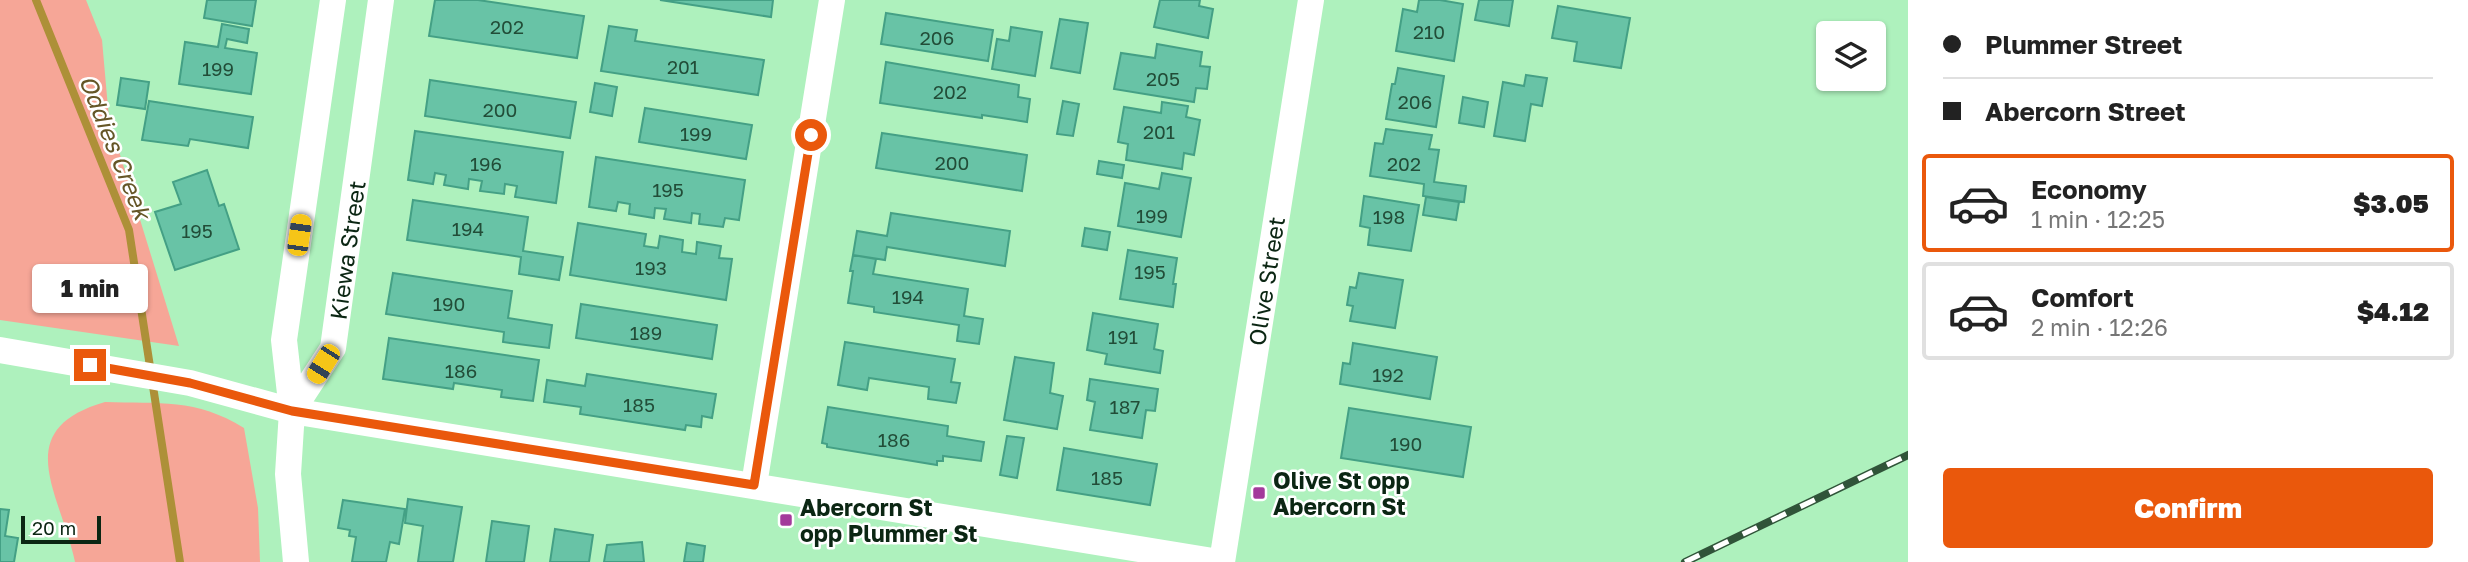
<!DOCTYPE html>
<html lang="en">
<head>
<meta charset="utf-8">
<style>
  body { margin:0; font-family:"Golos Text",sans-serif; background:#f2f2f2; color:#222; height:100vh; display:flex; flex-direction:column; font-size:26px; white-space:nowrap }
  * { box-sizing:border-box; margin:0 }
  p { font-size:23px; color:#767676 }
  .icon { flex:none; width:38px; height:38px; fill:none; stroke:currentColor; stroke-width:2; stroke-linecap:round; stroke-linejoin:round }
  .map { position:relative; flex:1; overflow:hidden }
  .sheet { display:flex; flex-direction:column; background:#fff; width:560px }
  .sheet>* { flex:none }
  .guide { display:grid; align-content:center; height:154px; padding:0 35px; background:#fff }
  .tools { position:absolute; left:1816px; top:21px; display:grid; gap:14px }
  .tools a { display:grid; place-items:center; width:70px; height:70px; border-radius:7px; background:#fff; box-shadow:0 2px 5px #0004; font-size:35px }
  .scale { position:absolute; left:21px; bottom:18px; width:80px; box-sizing:border-box; padding-left:7px; border:4px solid #0b2613; border-top:0; font-size:19px; line-height:24px; white-space:nowrap; color:#0b2613; -webkit-text-stroke:5px #fff; paint-order:stroke }
  .end { position:absolute; width:32px; height:32px; margin:-16px; border:9px solid #ea580c; background:#fff; box-shadow:0 0 0 4px #fff }
  .from { border-radius:50% }
  .bubble { position:absolute; height:49px; border-radius:7px; background:#fff; box-shadow:0 2px 5px #0004; font-size:23px; font-weight:800; line-height:49px; text-align:center }
  .car { position:absolute; width:21px; height:42px; margin:-21px -10px; border-radius:9px; box-shadow:0 0 5px 2px #0007; background:linear-gradient(#f5c518 24%,#345 0 40%,#f5c518 0 76%,#345 0 86%,#f5c518 0) }
  .guide b { display:flex; align-items:center; gap:24px; height:66px; font-size:26px }
  .guide b+b { border-top:2px solid #e0e0e0 }
  .guide i { width:18px; height:18px; background:#222 }
  ul { padding:0; list-style:none }
  li { display:flex; align-items:center; gap:21px; height:98px; margin:0 14px 10px; padding:0 21px; border:4px solid #e0e0e0; border-radius:7px }
  li div { flex:1 }
  li b { display:block; font-size:26px }
  li em { font-style:normal; font-weight:800 }
  li.selected { border-color:#ea580c }
  li>.icon { width:63px; height:63px; stroke-width:1.5 }
  .primary-button { display:flex; gap:14px; margin-top:auto; padding:14px 35px }
  .primary-button a { flex:1; height:80px; border-radius:7px; background:#ea580c; color:#fff; font-size:28px; font-weight:800; line-height:80px; text-align:center }
  main { display:flex; flex:1; min-height:0 }
  .map>svg:first-child { display:block }
  .green { fill:#f6a697 }
  .lines { fill:none; stroke-linecap:round; stroke-linejoin:round }
  .stream { stroke:#ad9038; stroke-width:8 }
  .building { fill:#68c3a6; stroke:#44a085; stroke-width:2 }
  .minor { stroke:#fff; stroke-width:26 }
  .rail-casing { stroke:#305439; stroke-width:8 }
  .rail { stroke:#fff; stroke-width:5; stroke-dasharray:16; stroke-linecap:butt }
  .route { stroke:#ea580c; stroke-width:9 }
  .poi-dot { fill:#a33a9b; stroke:#fff; stroke-width:2.5 }
  .labels { text-anchor:middle; dominant-baseline:central; stroke-width:5; stroke-linejoin:round; paint-order:stroke }
  .number-label { font-size:19px; fill:#224d38 }
  .street-label { font-size:23px; fill:#0b2613; stroke:#fff }
  .poi-label { font-size:23px; font-weight:bold; fill:#0b2613; stroke:#fff; text-anchor:start }
  .water-label { font-size:24px; font-style:italic; fill:#655627; stroke:#fff }
</style>
</head>
<body>
<main>
<div class="map">
<svg width="1908" height="562" viewBox="0 0 1908 562">
  <rect width="100%" height="100%" fill="#aef1bd"/>
  <!-- green -->
  <path class="green" d="M0 0H86L102 40 109 119 179 346 0 320Z
    M105 402C159 404 196 398 244 428L258 508 260 562H75C61 494 8 430 105 402Z"/>
  <g class="lines">
    <!-- stream -->
    <path class="stream" d="M36 0 129 230 180 562"/>
  </g>
  <!-- building -->
  <path class="building" d="M207 0H256L252 26 204 18Z
    M435 0H478L584 16 577 58 429 36Z
    M660 0H773L771 17Z
    M1160 0H1200L1199 6 1213 9 1208 38 1154 27Z
    M1419 0H1440L1463 4 1454 61 1396 51 1403 9 1417 12Z
    M1479 0H1513L1509 26 1475 20Z
    M1558 6 1630 18 1621 68 1574 61 1577 42 1552 38Z
    M886 13 993 30 988 61 881 44Z
    M1060 19 1088 23 1080 73 1051 68Z
    M222 24 249 29 247 43 227 39 225 48 257 53 251 94 179 84 185 42 218 47Z
    M609 26 637 30 635 41 764 60 758 95 601 71Z
    M1011 27 1042 32 1035 76 992 69 997 39 1009 41Z
    M1157 44 1202 52 1200 66 1210 67 1207 89 1196 88 1194 102 1114 89 1121 53 1155 58Z
    M886 62 1019 85 1018 97 1030 99 1027 122 982 115V118L880 103Z
    M1398 68 1444 76 1436 127 1386 119 1392 84H1395Z
    M1526 75 1547 78 1542 106 1531 104 1525 141 1494 136 1503 82 1524 86Z
    M121 78 149 82 145 109 117 105Z
    M430 80 576 102 570 138 425 116Z
    M595 83 617 87 612 116 590 112Z
    M1463 97 1488 102 1484 127 1459 123Z
    M149 101 253 117 248 148 190 139 188 146 142 140Z
    M1063 101 1079 104 1073 136 1057 134Z
    M1162 102 1188 106 1186 117 1200 120 1194 155 1184 153 1182 169 1126 160 1128 144 1118 142 1124 107 1161 113Z
    M645 108 752 125 746 159 639 142Z
    M1386 129 1432 135 1429 149 1439 150 1434 182 1466 186 1464 202 1423 196 1424 184 1370 176 1375 143 1383 144Z
    M415 131 563 152 556 203 515 197 517 186 505 184 504 194 480 191 482 181 469 179 468 189 444 185 446 175 435 173 433 184 408 180Z
    M882 133 1027 155 1022 191 876 168Z
    M596 157 745 180 739 220 725 218 723 227 699 224 700 214 692 213 691 223 664 219 666 209 655 208 654 218 629 214 630 204 618 202 616 211 589 207Z
    M1099 161 1124 165 1122 178 1097 174Z
    M207 170 219 206 224 204 239 249 175 270 155 212 181 204 173 182Z
    M1162 173 1191 178 1181 237 1118 226 1125 183 1159 189Z
    M1364 196 1419 205 1411 251 1368 245 1370 228 1360 226Z
    M1426 197 1459 202 1456 220 1423 215Z
    M413 200 528 217 523 251 563 257 559 280 519 274 521 257 407 240Z
    M891 213 1010 231 1005 266 887 247 885 260 853 255 857 231 887 236Z
    M578 223 646 234 644 246 658 248 660 236 683 240 682 252 696 254 697 242 721 246 719 258 732 259 726 300 570 275Z
    M1085 228 1110 232 1107 250 1082 246Z
    M1128 250 1177 258 1173 284H1176L1173 307 1120 299Z
    M853 255 876 259 873 274 968 289 964 316 983 319 979 344 957 341 959 325 874 312V307L848 303 853 271H850Z
    M393 273 512 291 508 318 552 325 549 348 503 342 504 332 386 314Z
    M1359 273 1403 280 1395 328 1350 321 1353 306 1347 305 1350 287 1356 288Z
    M581 304 717 325 712 359 576 338Z
    M1093 313 1158 324 1154 349 1163 351 1160 373 1105 364 1107 354 1087 350Z
    M389 338 539 360 533 401 501 397 502 390 454 383 453 389 383 379Z
    M845 342 955 359 951 382 960 383 956 403 928 399 929 387 869 378 867 390 838 385Z
    M1353 343 1437 357 1430 399 1340 384 1343 363 1350 364Z
    M1015 357 1054 363 1050 393 1063 396 1057 429 1004 420Z
    M587 374 716 394 712 418 702 416 701 427 686 425 685 430 580 414 581 407 544 402 547 380 585 386Z
    M1090 379 1158 389 1155 411 1146 410 1142 438 1090 430 1095 402 1087 400Z
    M828 407 948 426 947 436 984 442 981 461 943 456V461H937V465L827 447V444L822 443Z
    M1349 408 1471 427 1463 477 1341 458Z
    M1007 436 1024 438 1017 478 1000 475Z
    M1064 448 1157 464 1150 505 1057 490Z
    M408 499 462 507 453 562H418L423 526 405 523Z
    M343 500 405 509 399 544 390 542 386 562H352L356 537 349 536 350 530 338 528Z
    M0 509 9 510 5 536 18 538 14 562H0Z
    M492 521 529 526 524 562H486Z
    M555 529 593 535 589 562H550Z
    M642 542 644 562H604L607 545Z
    M687 543 705 546 703 562H684Z"/>
  <g class="lines">
    <!-- minor -->
    <path class="minor" d="M0 350 190 383 292 411 1219 562
      M292 411 333 348 381 0
      M754 485 832 0
      M296 562 288 474 292 411 284 340 333 0
      M1222 562 1311 0"/>
    <!-- rail casing -->
    <g class="rail-casing">
      <path id="rail" d="M1685 562 1908 455"/>
    </g>
    <!-- rail -->
    <use href="#rail" class="rail"/>
  </g>
  <g class="lines">
    <!-- route -->
    <path class="route" d="M90 365 190 383 292 411 754 485 811 135"/>
  </g>
  <!-- markers -->
  <g class="poi-dot">
    <rect x="1252" y="486" width="14" height="14" rx="3.5"/>
    <rect x="779" y="513" width="14" height="14" rx="3.5"/>
  </g>
  <g class="labels">
    <!-- number labels -->
    <g class="number-label">
      <text x="507" y="26">202</text>
      <text x="1429" y="31">210</text>
      <text x="937" y="37">206</text>
      <text x="683" y="66">201</text>
      <text x="218" y="68">199</text>
      <text x="1163" y="78">205</text>
      <text x="950" y="91">202</text>
      <text x="1415" y="101">206</text>
      <text x="500" y="109">200</text>
      <text x="1159" y="131">201</text>
      <text x="696" y="133">199</text>
      <text x="952" y="162">200</text>
      <text x="486" y="163">196</text>
      <text x="1404" y="163">202</text>
      <text x="668" y="189">195</text>
      <text x="1152" y="215">199</text>
      <text x="1389" y="216">198</text>
      <text x="468" y="228">194</text>
      <text x="197" y="230">195</text>
      <text x="651" y="267">193</text>
      <text x="1150" y="271">195</text>
      <text x="908" y="296">194</text>
      <text x="449" y="303">190</text>
      <text x="646" y="332">189</text>
      <text x="1123" y="336">191</text>
      <text x="461" y="370">186</text>
      <text x="1388" y="374">192</text>
      <text x="639" y="404">185</text>
      <text x="1125" y="406">187</text>
      <text x="894" y="439">186</text>
      <text x="1406" y="443">190</text>
      <text x="1107" y="477">185</text>
    </g>
    <!-- street labels -->
    <g class="street-label">
      <text transform="translate(347 250) rotate(-82)">Kiewa Street</text>
      <text transform="translate(1266 281) rotate(-81)">Olive Street</text>
    </g>
    <!-- poi labels -->
    <g class="poi-label">
      <text x="1273" y="480">Olive St opp<tspan x="1273" dy="26">Abercorn St</tspan></text>
      <text x="800" y="507">Abercorn St<tspan x="800" dy="26">opp Plummer St</tspan></text>
    </g>
    <!-- water labels -->
    <g class="water-label">
      <text transform="translate(116 147) rotate(68)">Oddies Creek</text>
    </g>
  </g>
</svg>
<div class="tools">
<a><svg class="icon" aria-label="layers" viewBox="0 0 24 24"><path d="M12 4l9 5-9 5-9-5zM3 14l9 5 9-5"/></svg></a>
</div>
<div class="scale">20 m</div>
<i class="end from" style="left:811px;top:135px"></i>
<i class="end" style="left:90px;top:365px"></i>
<div class="bubble" style="left:32px;top:264px;width:116px">1 min</div>
<i class="car" style="left:299px;top:235px;rotate:8deg"></i>
<i class="car" style="left:323px;top:364px;rotate:212deg"></i>
</div>
<section class="sheet">
<div class="guide">
<b><i class="from"></i>Plummer Street</b>
<b><i></i>Abercorn Street</b>
</div>
<ul>
<li class="selected"><svg class="icon" aria-label="car" viewBox="0 0 24 24"><path d="M5 17H2v-5l4-1 3-4h7l3 4 3 1v5h-3M9 17h6M6 11h13"/><circle cx="7" cy="17" r="2"/><circle cx="17" cy="17" r="2"/></svg><div><b>Economy</b><p>1 min · 12:25</p></div><em>$3.05</em></li>
<li><svg class="icon" aria-label="car" viewBox="0 0 24 24"><path d="M5 17H2v-5l4-1 3-4h7l3 4 3 1v5h-3M9 17h6M6 11h13"/><circle cx="7" cy="17" r="2"/><circle cx="17" cy="17" r="2"/></svg><div><b>Comfort</b><p>2 min · 12:26</p></div><em>$4.12</em></li>
</ul>
<div class="primary-button"><a>Confirm</a></div>
</section>
</main>
</body>
</html>
